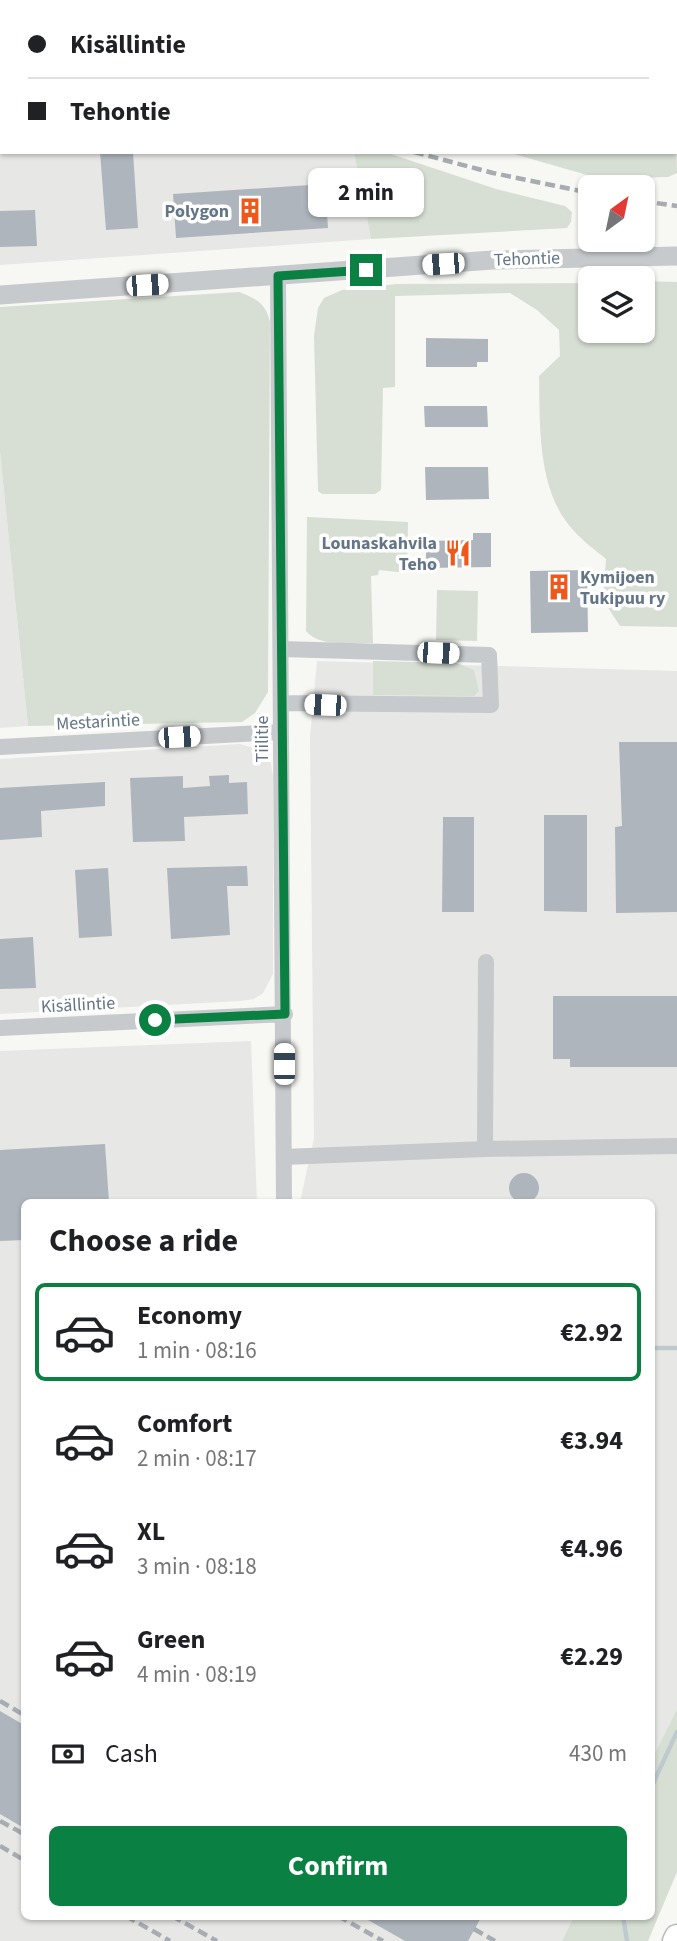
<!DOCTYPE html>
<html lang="en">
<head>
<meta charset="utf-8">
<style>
  body { margin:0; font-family:"Source Sans 3",sans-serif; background:#f6f6f6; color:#202124; height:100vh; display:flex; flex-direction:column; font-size:26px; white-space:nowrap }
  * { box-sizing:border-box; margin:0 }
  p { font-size:23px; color:#757577 }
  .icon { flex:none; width:38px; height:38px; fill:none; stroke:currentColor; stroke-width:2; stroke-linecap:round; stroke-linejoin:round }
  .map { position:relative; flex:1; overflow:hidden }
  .details { position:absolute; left:21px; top:1199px; width:634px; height:721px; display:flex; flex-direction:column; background:#fff; border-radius:10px; box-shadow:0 2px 5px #0004 }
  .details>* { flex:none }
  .hud { position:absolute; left:0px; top:0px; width:677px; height:154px; box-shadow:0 2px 5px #0004; display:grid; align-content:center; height:154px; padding:0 28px; background:#fff }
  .needle { width:46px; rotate:33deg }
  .fabs { position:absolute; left:578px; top:175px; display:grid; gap:14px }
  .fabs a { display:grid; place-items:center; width:77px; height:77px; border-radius:10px; background:#fff; box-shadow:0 2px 5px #0004; font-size:35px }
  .end { position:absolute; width:32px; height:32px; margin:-16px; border:9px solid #0b8043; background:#fff; box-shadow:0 0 0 4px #fff }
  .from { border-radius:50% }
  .bubble { position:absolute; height:49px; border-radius:10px; background:#fff; box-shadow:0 2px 5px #0004; font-size:23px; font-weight:700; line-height:49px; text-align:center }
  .car { position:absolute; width:21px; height:42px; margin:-21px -10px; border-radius:9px; box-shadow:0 0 5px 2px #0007; background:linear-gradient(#fff 24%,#345 0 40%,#fff 0 76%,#345 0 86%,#fff 0) }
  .hud b { display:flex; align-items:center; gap:24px; height:66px; font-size:26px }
  .hud b+b { border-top:2px solid #e0e0e0 }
  .hud i { width:18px; height:18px; background:#202124 }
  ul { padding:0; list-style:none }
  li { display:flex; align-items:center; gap:21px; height:98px; margin:0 14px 10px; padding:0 14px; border:4px solid transparent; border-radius:10px }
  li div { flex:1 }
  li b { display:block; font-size:26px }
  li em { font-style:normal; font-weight:700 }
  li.active { border-color:#0b8043 }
  li>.icon { width:63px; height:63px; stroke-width:1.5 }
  h2 { padding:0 28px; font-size:32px; line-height:84px }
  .pay { display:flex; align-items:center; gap:18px; height:77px; padding:0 28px; font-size:26px }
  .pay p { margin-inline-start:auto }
  .cta { display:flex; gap:14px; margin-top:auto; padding:14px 28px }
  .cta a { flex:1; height:80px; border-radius:10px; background:#0b8043; color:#fff; font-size:28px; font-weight:700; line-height:80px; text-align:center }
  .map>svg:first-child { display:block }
  .built { fill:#e7e8e6 }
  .green { fill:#d7dfd4 }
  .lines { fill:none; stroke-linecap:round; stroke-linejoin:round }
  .stream { stroke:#bfcacf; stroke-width:4.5 }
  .building { fill:#aeb5bc }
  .trunk-casing { stroke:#b8bcbf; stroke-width:27 }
  .minor { stroke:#c6cacd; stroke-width:16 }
  .tertiary { stroke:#c6cacd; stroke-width:19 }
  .trunk { stroke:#fff; stroke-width:24 }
  .rail { stroke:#a6acb2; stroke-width:4.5; stroke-dasharray:10 5; stroke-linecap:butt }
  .route { stroke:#0b8043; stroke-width:9 }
  .labels { text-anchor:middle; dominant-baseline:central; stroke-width:7; stroke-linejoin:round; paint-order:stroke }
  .poi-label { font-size:18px; font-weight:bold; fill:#637586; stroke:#fff; text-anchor:end }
  .street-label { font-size:18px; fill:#637586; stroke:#fff }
</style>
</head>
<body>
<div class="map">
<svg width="677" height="1941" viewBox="0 0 677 1941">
  <rect width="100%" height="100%" fill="#f7f7f3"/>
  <!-- built -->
  <path class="built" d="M0 23 2 152H354L371 239 0 265Z
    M0 452 28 726 0 728Z
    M317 661 677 671V1709L651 1761V1202H300L314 1138 310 737Z
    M240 744 263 751 270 759 273 776V974L263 993 254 999 240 1001 0 1014V759Z
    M251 1041 257 1202H24V1916H574L562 1941H0V1051Z"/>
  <!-- green -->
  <path class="green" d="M60 0H310L315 2H64Z
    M676 134 677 173 668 177 601 179 507 152H676Z
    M354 152H385L496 189 565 206 572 212 571 222 567 228 371 239Z
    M642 281 677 282V627L620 626 603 600 606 559C595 550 583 541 574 531 537 492 540 426 539 376L560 356 559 330 537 310 510 293 395 296V387L383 388 381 490 375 494H322L318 491 314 336 318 308 324 298 342 290 397 284 590 283V331H642Z
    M239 292C256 298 266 304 270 322L268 692 255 713 242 722 28 726 0 452V307Z
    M307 517 408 522 407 573 379 570 378 575 371 576 373 643C353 642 319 648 306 631Z
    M437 590 478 591 477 641 436 640Z
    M373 661 457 663 474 670 479 691 474 696 373 695Z
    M677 1709V1872L648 1941H562L574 1916H651V1761Z"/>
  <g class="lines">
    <!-- stream -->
    <path class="stream" d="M651 1348H677
      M651 1788 677 1732
      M623 1916 627 1941"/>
  </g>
  <!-- building -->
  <path class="building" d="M100 152H133L138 228 106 230Z
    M325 184 328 228 176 238 173 194Z
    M35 210 37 246 0 247V211Z
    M426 338 488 339V362H477V367H426Z
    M424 406H487L488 427H425Z
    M425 467H488L489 499 426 500Z
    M473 533H491V567L426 568V541L473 540Z
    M587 570 588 632 531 633 530 571Z
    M619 742H677V912L616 913 615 827 622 826Z
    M229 775V783L247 782 248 814 184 817 185 841 133 842 130 778 183 776V788L210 786 209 776Z
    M105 782V806L41 811 42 837 0 840V788Z
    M544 815H587V912L544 911Z
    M443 817H474V912H442Z
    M247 866 248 886H227L230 935 171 939 167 868Z
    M108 868 112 936 79 938 75 870Z
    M33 937 36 988 0 989V939Z
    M553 996H677V1067H570V1059H553Z
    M105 1144 109 1202H24V1240L0 1241V1150Z
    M509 1188a15 15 0 1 1 30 0a15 15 0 1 1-30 0Z
    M0 1711 24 1725V1828L0 1814Z
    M361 1916H482L468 1941H405Z"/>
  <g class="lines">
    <!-- trunk casing -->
    <g class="trunk-casing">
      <path id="trunk" d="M675 1941 677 1937"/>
    </g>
    <!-- minor -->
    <path class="minor" d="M278 276 284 1202
      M281 649 489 655 491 705 281 703
      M0 747 281 732
      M0 1028 285 1014
      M485 1149 486 962
      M284 1157 485 1149 677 1146"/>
    <!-- tertiary -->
    <path class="tertiary" d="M352 0 357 2
      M676 116 677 118
      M0 295 493 260 677 256"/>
    <!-- trunk -->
    <use href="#trunk" class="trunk"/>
    <!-- rail -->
    <path class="rail" d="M0 15H2
      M414 152 493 173 590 193
      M642 201 677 206
      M0 1701 24 1715
      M0 1821 24 1834
      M0 1846 24 1860
      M126 1916 170 1941
      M172 1916 217 1941
      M338 1916 383 1941
      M474 1929 495 1941"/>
  </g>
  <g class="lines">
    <!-- route -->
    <path class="route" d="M155 1020 285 1014 278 276 366 270"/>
  </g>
  <!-- icons -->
  <defs>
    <g id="building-bare" transform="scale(2.1)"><path d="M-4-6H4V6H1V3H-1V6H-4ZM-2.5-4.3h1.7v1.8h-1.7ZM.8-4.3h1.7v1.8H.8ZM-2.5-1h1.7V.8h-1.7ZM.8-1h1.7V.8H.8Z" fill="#ef571b" stroke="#fff" stroke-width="2.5" paint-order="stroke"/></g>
    <g id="restaurant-bare" transform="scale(2.1)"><path d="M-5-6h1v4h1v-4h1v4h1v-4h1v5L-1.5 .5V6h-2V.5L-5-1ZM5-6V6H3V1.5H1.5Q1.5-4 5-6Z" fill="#ef571b" stroke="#fff" stroke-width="2.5" paint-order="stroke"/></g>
  </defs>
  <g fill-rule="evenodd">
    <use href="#building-bare" x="250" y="211"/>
    <use href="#restaurant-bare" x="458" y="553"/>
    <use href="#building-bare" x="559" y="587"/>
  </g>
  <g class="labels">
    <!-- poi labels -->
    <g class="poi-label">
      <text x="229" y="211">Polygon</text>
      <text x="437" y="543">Lounaskahvila<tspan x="437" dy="21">Teho</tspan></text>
      <text x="580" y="577" text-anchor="start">Kymijoen<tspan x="580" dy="21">Tukipuu ry</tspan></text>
    </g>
    <!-- street labels -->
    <g class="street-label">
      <text transform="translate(527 259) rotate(-2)">Tehontie</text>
      <text transform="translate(98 722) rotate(-3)">Mestarintie</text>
      <text transform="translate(262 739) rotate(-90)">Tiilitie</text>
      <text transform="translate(78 1005) rotate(-3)">Kisällintie</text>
    </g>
  </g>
</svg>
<div class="fabs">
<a><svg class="needle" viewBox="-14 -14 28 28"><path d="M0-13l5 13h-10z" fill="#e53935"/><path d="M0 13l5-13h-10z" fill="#757577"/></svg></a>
<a><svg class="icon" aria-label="layers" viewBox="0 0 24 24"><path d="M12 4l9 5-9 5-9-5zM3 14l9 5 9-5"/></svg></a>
</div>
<i class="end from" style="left:155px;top:1020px"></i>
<i class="end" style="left:366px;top:270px"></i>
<div class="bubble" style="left:308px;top:168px;width:116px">2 min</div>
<i class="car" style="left:443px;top:264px;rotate:266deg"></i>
<i class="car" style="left:147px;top:285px;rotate:86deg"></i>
<i class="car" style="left:438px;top:653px;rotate:92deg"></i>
<i class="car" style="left:325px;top:705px;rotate:272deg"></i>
<i class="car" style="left:179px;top:737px;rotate:87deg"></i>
<i class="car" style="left:284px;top:1064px;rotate:0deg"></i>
<div class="hud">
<b><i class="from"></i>Kisällintie</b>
<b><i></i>Tehontie</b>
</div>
<section class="details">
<h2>Choose a ride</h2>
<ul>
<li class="active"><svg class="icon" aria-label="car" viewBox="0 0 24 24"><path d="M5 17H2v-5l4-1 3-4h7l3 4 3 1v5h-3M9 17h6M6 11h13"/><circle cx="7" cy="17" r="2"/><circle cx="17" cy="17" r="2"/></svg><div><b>Economy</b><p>1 min · 08:16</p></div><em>€2.92</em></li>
<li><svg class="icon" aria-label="car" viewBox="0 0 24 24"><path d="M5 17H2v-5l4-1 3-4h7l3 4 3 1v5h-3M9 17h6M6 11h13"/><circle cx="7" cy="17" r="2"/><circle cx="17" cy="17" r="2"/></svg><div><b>Comfort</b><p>2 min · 08:17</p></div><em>€3.94</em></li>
<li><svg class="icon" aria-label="car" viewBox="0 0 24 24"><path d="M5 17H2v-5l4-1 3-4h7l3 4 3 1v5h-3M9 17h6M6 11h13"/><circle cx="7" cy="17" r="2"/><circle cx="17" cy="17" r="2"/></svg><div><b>XL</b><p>3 min · 08:18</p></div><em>€4.96</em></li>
<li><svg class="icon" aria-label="car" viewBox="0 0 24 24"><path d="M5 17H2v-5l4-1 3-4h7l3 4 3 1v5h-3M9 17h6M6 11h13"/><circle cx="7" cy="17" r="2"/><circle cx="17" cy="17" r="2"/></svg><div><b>Green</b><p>4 min · 08:19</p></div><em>€2.29</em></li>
</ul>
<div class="pay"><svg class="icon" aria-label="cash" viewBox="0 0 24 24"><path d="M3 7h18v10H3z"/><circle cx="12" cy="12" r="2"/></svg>Cash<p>430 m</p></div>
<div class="cta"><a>Confirm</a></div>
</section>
</div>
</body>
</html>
